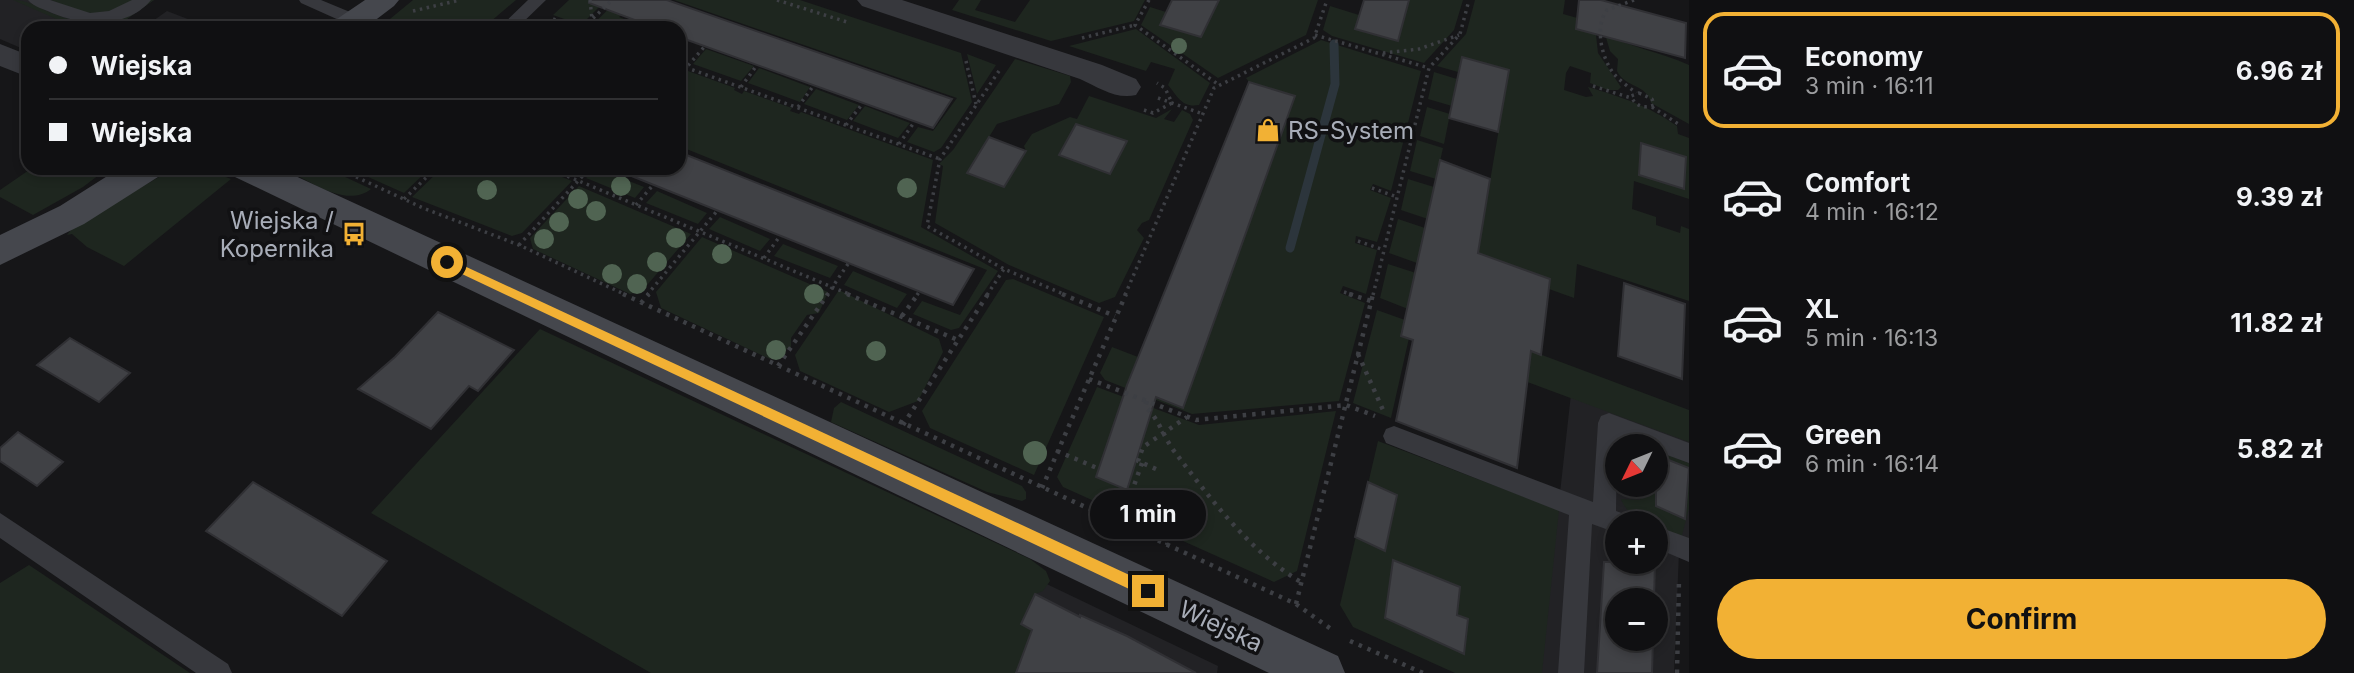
<!DOCTYPE html>
<html lang="en">
<head>
<meta charset="utf-8">
<style>
  body { margin:0; font-family:Inter,sans-serif; background:#19191b; color:#f1f3f6; height:100vh; display:flex; flex-direction:column; font-size:26px; white-space:nowrap }
  * { box-sizing:border-box; margin:0 }
  p { font-size:23px; color:#9c9d9f }
  .icon { flex:none; width:38px; height:38px; fill:none; stroke:currentColor; stroke-width:2; stroke-linecap:round; stroke-linejoin:round }
  .map { position:relative; flex:1; overflow:hidden }
  .details { display:flex; flex-direction:column; background:#101012; width:665px }
  .details>* { flex:none }
  .top-card { position:absolute; left:21px; top:21px; width:665px; height:154px; border-radius:21px; box-shadow:0 4px 10px #0003,0 0 0 2px #303032; display:grid; align-content:center; height:154px; padding:0 28px; background:#101012 }
  .needle { width:46px; rotate:227deg }
  .buttons { position:absolute; left:1605px; top:434px; display:grid; gap:14px }
  .buttons a { display:grid; place-items:center; width:63px; height:63px; border-radius:50%; background:#101012; box-shadow:0 4px 10px #0003,0 0 0 2px #303032; font-size:35px }
  .end { position:absolute; width:32px; height:32px; margin:-16px; border:9px solid #f2b134; background:#111; box-shadow:0 0 0 4px #111 }
  .from { border-radius:50% }
  .bubble { position:absolute; height:49px; border-radius:24px; background:#101012; box-shadow:0 4px 10px #0003,0 0 0 2px #303032; font-size:23px; font-weight:700; line-height:49px; text-align:center }
  .top-card b { display:flex; align-items:center; gap:24px; height:66px; font-size:26px }
  .top-card b+b { border-top:2px solid #303032 }
  .top-card i { width:18px; height:18px; background:#f1f3f6 }
  ul { padding:12px 0 0; list-style:none }
  li { display:flex; align-items:center; gap:21px; height:116px; margin:0 14px 10px; padding:0 14px; border:4px solid transparent; border-radius:21px }
  li div { flex:1 }
  li b { display:block; font-size:26px }
  li em { font-style:normal; font-weight:700 }
  li.current { border-color:#f2b134 }
  li>.icon { width:63px; height:63px; stroke-width:1.5 }
  .button { display:flex; gap:14px; margin-top:auto; padding:14px 28px }
  .button a { flex:1; height:80px; border-radius:42px; background:#f2b134; color:#111; font-size:28px; font-weight:700; line-height:80px; text-align:center }
  main { display:flex; flex:1; min-height:0 }
  .map>svg:first-child { display:block }
  .built { fill:#222225; fill-rule:evenodd }
  .green { fill:#1e261f }
  .lines { fill:none; stroke-linecap:round; stroke-linejoin:round }
  .stream { stroke:#2c353c; stroke-width:9 }
  .building { fill:#404145; stroke:#303034; stroke-width:2 }
  .path-far1 { stroke:#3d3f44; stroke-width:3.5; stroke-dasharray:2.5 4.5; stroke-linecap:butt }
  .path { stroke:#3d3f44; stroke-width:4.5; stroke-dasharray:3.5 6; stroke-linecap:butt }
  .lane { fill:#37383d; fill-rule:evenodd }
  .street { fill:#37383d; fill-rule:evenodd }
  .secondary { fill:#45474d; fill-rule:evenodd }
  .tree { fill:#506452 }
  .route { fill:#f2b134 }
  .labels { text-anchor:middle; dominant-baseline:central; stroke-width:7; stroke-linejoin:round; paint-order:stroke }
  .poi-label { font-size:24px; fill:#a8adb8; stroke:#111113; text-anchor:start }
  .street-label { font-size:24px; fill:#a8adb8; stroke:#111113 }
</style>
</head>
<body>
<main>
<div class="map">
<svg width="1689" height="673" viewBox="0 0 1689 673">
  <rect width="100%" height="100%" fill="#161618"/>
  <!-- built -->
  <path class="built" d="M0 0H154L114 28H28V51L0 39Z
    M167 11 211 28H143Z
    M1571 394 1689 438V556L1679 552 1674 673H1540ZM1617 446H1656V485H1617ZM1617 523H1656V562H1617ZM1617 600H1656V639H1617Z
    M1032 577 1218 666 1217 673H992Z"/>
  <!-- green -->
  <path class="green" d="M13 0C27 0 36 6 49 12 97 31 105 22 148 0H154L114 28H77Z
    M51 0H137C99 20 89 15 51 0Z
    M413 0H516L483 28H379Z
    M569 0H606L581 25 553 15Z
    M618 0H638L619 17 642 26 590 27Z
    M674 0H800L961 53 972 102 941 148 934 152 907 142 918 127 933 131 957 98Z
    M959 0H981L975 10 1015 22 1030 0H1145L1134 21 1051 41 952 10Z
    M1219 0H1318L1306 35 1218 78 1141 25 1150 7 1166 12 1160 25 1201 37Z
    M1409 0H1463L1454 30 1424 63 1332 36 1323 30 1330 6 1359 15 1355 29 1398 41Z
    M1475 0H1565L1563 14 1588 21 1595 26 1598 53 1621 87 1618 90H1608L1590 83 1591 73 1570 66 1566 73 1564 90 1586 97 1593 96 1588 87C1621 97 1649 106 1677 126L1678 134 1689 138V199L1634 181 1632 209 1656 217V225L1680 233 1681 226 1689 229V301L1577 264 1574 298 1549 289 1518 346 1689 410V442L1460 357 1509 70 1462 57 1458 72 1437 66 1466 34Z
    M1136 29 1210 83 1199 105C1182 108 1178 97 1168 85L1175 69 1151 62 1146 71 1069 46Z
    M1605 34C1632 48 1661 52 1689 65V124L1651 103C1647 84 1625 88 1617 71L1618 59 1610 51Z
    M1321 40 1421 71 1391 191 1373 184 1370 190 1391 198 1377 242 1356 236 1355 243 1377 250 1366 294 1343 286 1340 293 1365 303 1339 401 1192 414 1105 380 1100 373 1112 347 1138 357 1127 385 1183 407 1295 97 1249 82 1246 78Z
    M706 49 754 66 741 81 693 64Z
    M967 54 996 65 977 94Z
    M1015 59 1070 76 1071 82 1059 104 997 124 967 173 1004 187 1026 151 1024 146 1032 134 1070 117 1077 119 1089 96 1156 118 1172 109 1164 119 1174 122 1182 110 1190 114 1193 120 1149 220 1142 223 1137 230 1144 238 1115 297 1099 303 1009 265 935 223 943 166 939 164 953 150Z
    M759 68 810 87 800 102 748 83Z
    M688 71 735 88 734 90 742 94 744 91 792 108 790 111 799 114 801 112 933 160 921 227 998 271 959 328 951 330 913 314 922 301 960 315 987 270 679 146V79Z
    M1434 72 1457 79 1452 106 1428 99Z
    M816 89 859 105 847 120 804 104Z
    M865 106 910 123 898 138 853 121Z
    M1427 107 1450 114 1444 144 1420 136Z
    M1417 140 1443 148 1436 179 1410 171Z
    M32 168H108L83 187 33 215 0 197V190Z
    M283 168H326L371 189C346 209 308 180 283 168Z
    M348 168H430L404 193Z
    M442 168H540L572 181 522 233 512 236 412 197Z
    M597 168 644 187 635 198 586 178Z
    M186 170 210 171 231 179 124 266 87 247 72 234 67 235 73 227 159 177Z
    M1408 179 1434 187 1428 219 1401 210Z
    M579 186 691 234 642 291 630 294 533 249 530 238Z
    M657 191 707 213 698 224 646 203Z
    M720 217 770 239 760 251 709 229Z
    M1398 219 1425 228 1417 263 1389 253Z
    M702 237 828 292 819 313 807 315 791 338V349L776 350 770 359 661 308 656 292Z
    M783 244 838 266 830 278 774 256Z
    M1388 264 1416 273 1408 309 1380 298Z
    M853 271 907 294 897 308 844 285Z
    M1013 279 1104 317 1034 475 930 428 922 411 1006 280Z
    M839 290 939 339 943 352 918 401 889 412 800 371 795 355Z
    M1377 310 1405 320 1409 338 1391 418 1353 403Z
    M540 329 1030 559 1046 571 1050 581 1043 591 1035 594 1021 624 1040 635 1016 673H651L371 513Z
    M1097 387 1199 425 1336 411 1297 571 1274 582 1063 487 1057 477Z
    M841 402 1022 486 1026 492V499L1022 501 987 492 831 422 834 408Z
    M1378 441 1559 510 1542 673H1455L1353 627 1340 605Z
    M1656 450 1689 463V508L1681 539 1656 528V523C1641 523 1626 513 1621 499L1640 500 1642 485H1656Z
    M29 565 190 673H0V583Z"/>
  <g class="lines">
    <!-- stream -->
    <path class="stream" d="M1290 248 1335 84 1334 44"/>
  </g>
  <!-- building -->
  <path class="building" d="M590 0H667L952 99 933 128 679 37V28H656L589 3Z
    M1172 0H1219L1201 37 1160 25Z
    M1364 0H1409L1398 41 1355 29Z
    M1579 0H1601L1686 23 1685 58 1576 29Z
    M1462 57 1509 70 1498 132 1449 118Z
    M1249 82 1295 96 1183 408 1156 397 1127 490 1096 477 1127 385Z
    M1076 124 1127 141 1110 174 1059 155Z
    M989 137 1026 151 1004 187 967 173Z
    M1641 143 1686 157 1684 189 1639 175Z
    M679 152 974 269 953 305 614 169 679 168Z
    M1440 160 1490 179 1478 253 1550 279 1541 355 1531 351 1517 468 1396 421 1413 340 1401 336Z
    M1624 283 1685 304 1682 379 1618 356Z
    M438 312 514 350 478 391 469 386 431 429 358 389 395 357Z
    M70 338 130 373 99 402 37 365Z
    M18 432 63 462 37 486 0 461V448Z
    M1656 455 1689 468 1685 519 1656 506Z
    M253 482 387 561 342 616 206 531Z
    M1368 482 1397 495 1385 551 1355 537Z
    M1393 560 1460 587 1457 615 1468 619 1464 654 1385 618Z
    M1604 562H1655L1654 600H1617V639H1653L1652 673H1597Z
    M1035 594 1080 617V615L1127 636 1196 673H1016L1032 630 1021 624Z"/>
  <g class="lines">
    <!-- path-far1 -->
    <path class="path-far1" d="M590 0 592 19
      M777 0 850 23
      M1149 0 1135 25 1219 85
      M1634 0 1607 10C1594 27 1602 59 1614 74 1620 81 1629 87 1636 93
      M413 11 460 0
      M553 19 578 28
      M583 28 612 0
      M644 28 647 25
      M1315 35 1429 68
      M1082 38 1135 25
      M1383 53 1419 49 1459 35
      M966 61 976 104
      M679 65 940 159
      M999 71 940 159 927 226 1004 269 1066 295
      M679 76 705 46
      M1593 86 1631 98
      M741 87 757 65
      M1639 93 1652 99 1654 105C1644 109 1635 106 1631 96Z
      M1158 98 1203 114
      M798 107 814 85
      M1652 107 1680 125
      M1144 110 1153 113 1172 103 1165 88 1157 83
      M846 125 863 103
      M899 144 915 121
      M337 168 423 208 519 245 626 295
      M548 168 851 295
      M1372 188 1397 197
      M404 199 436 168
      M636 205 653 185
      M1358 241 1384 250
      M519 245 590 168
      M764 258 780 236
      M1344 292 1354 295
      M647 295 717 211
      M827 295 848 264
      M917 295 919 292
      M987 295 1004 269
      M1125 295 1214 88 1314 38 1327 0
      M1373 295 1429 68 1460 34 1469 0"/>
    <!-- path -->
    <path class="path" d="M623 294 1296 604 1331 629
      M847 294 958 340
      M1062 294 1115 316
      M1349 294 1371 301
      M641 303 649 294
      M902 316 918 294
      M1358 354 1383 410
      M778 366 828 294
      M1089 379 1196 420 1346 405 1375 416
      M1147 401 1145 406C1159 419 1163 436 1174 451 1209 497 1250 552 1301 582
      M903 425 988 294
      M1057 451 1097 468
      M1142 463 1132 491 1169 537 1167 545
      M1156 469 1138 461 1143 447 1187 417
      M1042 488 1126 294
      M1296 604 1373 294
      M1350 641 1423 673
      M1677 673 1679 579"/>
    <!-- lane -->
    <path class="lane" d="M28 0H50L90 13 109 11 132 0H151C127 29 84 26 52 13 44 9 34 7 28 0Z
      M299 0H321L362 17 364 21 362 25H350L301 3Z
      M528 0H546L517 28H499Z
      M1609 413 1689 443V463L1656 451V446H1644L1620 437 1617 446 1616 511 1627 515 1631 523H1617V533L1592 524 1584 673H1558L1569 515 1386 443 1383 436 1386 429 1394 426 1593 502 1598 423 1601 416Z
      M0 513 228 664 232 673H196L0 538Z
      M1656 526 1689 538V562L1656 548Z"/>
    <!-- street -->
    <path class="street" d="M857 0H902L1102 65 1136 79 1141 87 1136 95C1116 100 1098 87 1080 79L862 6Z
      M0 44 28 55V77L0 66Z"/>
    <!-- secondary -->
    <path class="secondary" d="M365 0H399L394 6 365 28H330L334 21Z
      M120 168H163L158 177 84 224 0 265V235L60 206Z
      M230 168H278L1338 656 1345 673H1269L235 177Z"/>
  </g>
  <!-- trees -->
  <g class="tree">
    <circle cx="1179" cy="46" r="8"/>
    <circle cx="621" cy="186" r="10"/>
    <circle cx="907" cy="188" r="10"/>
    <circle cx="487" cy="190" r="10"/>
    <circle cx="578" cy="199" r="10"/>
    <circle cx="596" cy="211" r="10"/>
    <circle cx="559" cy="222" r="10"/>
    <circle cx="676" cy="238" r="10"/>
    <circle cx="544" cy="239" r="10"/>
    <circle cx="722" cy="254" r="10"/>
    <circle cx="657" cy="262" r="10"/>
    <circle cx="612" cy="274" r="10"/>
    <circle cx="637" cy="284" r="10"/>
    <circle cx="814" cy="294" r="10"/>
    <circle cx="776" cy="350" r="10"/>
    <circle cx="876" cy="351" r="10"/>
    <circle cx="1035" cy="453" r="12"/>
  </g>
  <!-- route -->
  <path class="route" d="M447 258 1153 586V596H1144L443 265V260Z"/>
  <!-- icons -->
  <defs>
    <g id="shop-bare" transform="scale(1.89)"><path d="M-5-2.5h2.3a2.7 3.5 0 0 1 5.4 0H5L5.5 6h-11ZM-1.5-2.5h3a1.5 2.3 0 0 0-3 0Z" fill="#f2b134" stroke="#111113" stroke-width="2.5" paint-order="stroke"/></g>
    <g id="bus-bare" transform="scale(1.89)"><path d="M-5-6H5V4H4V6H2V4H-2V6H-4V4H-5ZM-3.5-4V0h7V-4ZM-3.5 1.2v1.5H-2V1.2ZM2 1.2v1.5H3.5V1.2Z" fill="#f2b134" stroke="#111113" stroke-width="2.5" paint-order="stroke"/></g>
  </defs>
  <g fill-rule="evenodd">
    <use href="#shop-bare" x="1268" y="130"/>
    <use href="#bus-bare" x="354" y="234"/>
  </g>
  <g class="labels">
    <!-- poi labels -->
    <g class="poi-label">
      <text x="1288" y="130">RS-System</text>
      <text x="334" y="220" text-anchor="end">Wiejska /<tspan x="334" dy="28">Kopernika</tspan></text>
    </g>
    <!-- street labels -->
    <g class="street-label">
      <text transform="translate(1221 626) rotate(25)">Wiejska</text>
    </g>
  </g>
</svg>
<div class="buttons">
<a><svg class="needle" viewBox="-14 -14 28 28"><path d="M0-13l5 13h-10z" fill="#e53935"/><path d="M0 13l5-13h-10z" fill="#9c9d9f"/></svg></a>
<a>+</a>
<a>−</a>
</div>
<i class="end from" style="left:447px;top:262px"></i>
<i class="end" style="left:1148px;top:591px"></i>
<div class="bubble" style="left:1090px;top:490px;width:116px">1 min</div>
<div class="top-card">
<b><i class="from"></i>Wiejska</b>
<b><i></i>Wiejska</b>
</div>
</div>
<section class="details">
<ul>
<li class="current"><svg class="icon" aria-label="car" viewBox="0 0 24 24"><path d="M5 17H2v-5l4-1 3-4h7l3 4 3 1v5h-3M9 17h6M6 11h13"/><circle cx="7" cy="17" r="2"/><circle cx="17" cy="17" r="2"/></svg><div><b>Economy</b><p>3 min · 16:11</p></div><em>6.96 zł</em></li>
<li><svg class="icon" aria-label="car" viewBox="0 0 24 24"><path d="M5 17H2v-5l4-1 3-4h7l3 4 3 1v5h-3M9 17h6M6 11h13"/><circle cx="7" cy="17" r="2"/><circle cx="17" cy="17" r="2"/></svg><div><b>Comfort</b><p>4 min · 16:12</p></div><em>9.39 zł</em></li>
<li><svg class="icon" aria-label="car" viewBox="0 0 24 24"><path d="M5 17H2v-5l4-1 3-4h7l3 4 3 1v5h-3M9 17h6M6 11h13"/><circle cx="7" cy="17" r="2"/><circle cx="17" cy="17" r="2"/></svg><div><b>XL</b><p>5 min · 16:13</p></div><em>11.82 zł</em></li>
<li><svg class="icon" aria-label="car" viewBox="0 0 24 24"><path d="M5 17H2v-5l4-1 3-4h7l3 4 3 1v5h-3M9 17h6M6 11h13"/><circle cx="7" cy="17" r="2"/><circle cx="17" cy="17" r="2"/></svg><div><b>Green</b><p>6 min · 16:14</p></div><em>5.82 zł</em></li>
</ul>
<div class="button"><a>Confirm</a></div>
</section>
</main>
</body>
</html>
